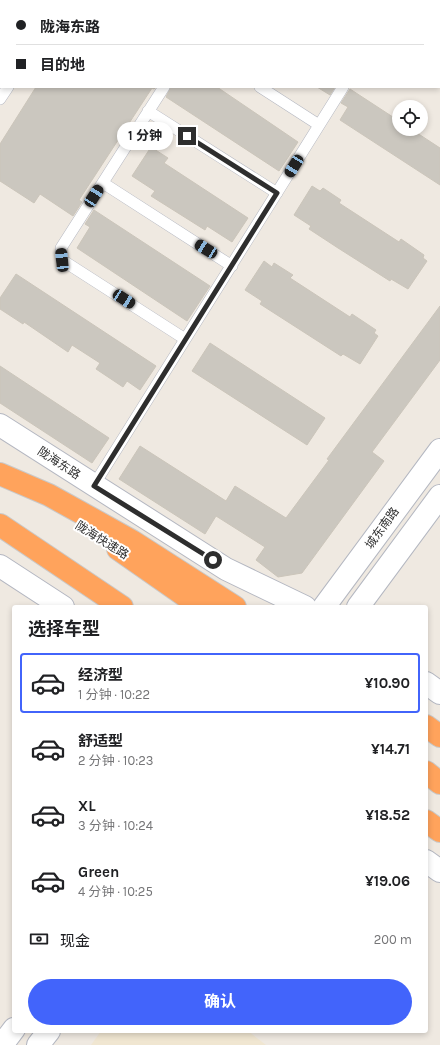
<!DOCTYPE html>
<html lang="zh">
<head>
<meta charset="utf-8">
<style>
  body { margin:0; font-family:Karla,"Noto Sans SC",sans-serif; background:#f6f6f6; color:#202124; height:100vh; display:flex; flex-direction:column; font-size:15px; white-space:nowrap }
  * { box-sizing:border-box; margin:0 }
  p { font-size:13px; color:#757577 }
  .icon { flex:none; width:22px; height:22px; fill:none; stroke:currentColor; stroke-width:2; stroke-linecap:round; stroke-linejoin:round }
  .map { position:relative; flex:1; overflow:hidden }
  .drawer { position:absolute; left:12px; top:605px; width:416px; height:428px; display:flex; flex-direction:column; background:#fff; border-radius:4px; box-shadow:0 2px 6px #0003 }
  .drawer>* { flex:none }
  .hud { position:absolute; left:0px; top:0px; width:440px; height:88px; box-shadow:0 2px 6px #0003; display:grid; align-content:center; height:88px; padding:0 16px; background:#fff }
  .buttons { position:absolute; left:392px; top:100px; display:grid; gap:8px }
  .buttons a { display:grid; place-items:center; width:36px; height:36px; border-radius:50%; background:#fff; box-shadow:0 2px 6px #0003; font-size:20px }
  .end { position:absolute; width:18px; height:18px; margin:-9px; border:5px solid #2e2e2e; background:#fff; box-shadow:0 0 0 2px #fff }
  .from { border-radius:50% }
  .bubble { position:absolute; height:28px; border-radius:14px; background:#fff; box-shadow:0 2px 6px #0003; font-size:13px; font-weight:700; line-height:28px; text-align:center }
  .car { position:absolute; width:12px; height:24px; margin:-12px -6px; border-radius:5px; box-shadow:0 0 3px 1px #0007; background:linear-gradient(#222 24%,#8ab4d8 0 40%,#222 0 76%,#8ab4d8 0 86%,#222 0) }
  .hud b { display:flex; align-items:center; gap:14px; height:38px; font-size:15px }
  .hud b+b { border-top:1px solid #e0e0e0 }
  .hud i { width:10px; height:10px; background:#202124 }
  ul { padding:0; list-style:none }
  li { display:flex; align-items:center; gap:12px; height:60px; margin:0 8px 6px; padding:0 8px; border:2px solid transparent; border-radius:4px }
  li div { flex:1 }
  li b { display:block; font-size:15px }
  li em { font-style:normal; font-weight:700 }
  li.on { border-color:#4264fb }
  li>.icon { width:36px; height:36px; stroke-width:1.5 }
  h2 { padding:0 16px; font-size:18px; line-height:48px }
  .pay { display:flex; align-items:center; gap:10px; height:44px; padding:0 16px; font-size:15px }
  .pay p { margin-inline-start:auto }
  .action { display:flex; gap:8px; margin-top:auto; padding:8px 16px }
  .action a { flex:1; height:46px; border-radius:24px; background:#4264fb; color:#fff; font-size:16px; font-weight:700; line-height:46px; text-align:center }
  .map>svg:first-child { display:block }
  .education { fill:#f0e6d1 }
  .building { fill:#cbc7bf; stroke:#cbc5ba }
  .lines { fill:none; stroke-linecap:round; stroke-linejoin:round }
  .lane-casing { stroke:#b4b7c1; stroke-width:12 }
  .secondary-casing { stroke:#b4b7c1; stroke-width:24 }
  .highway-casing { stroke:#c9c9c9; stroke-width:24 }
  .lane { stroke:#fff; stroke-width:11 }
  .secondary { stroke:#fff; stroke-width:22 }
  .highway { stroke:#ffa35c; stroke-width:22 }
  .route { stroke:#2e2e2e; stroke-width:5 }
  .labels { text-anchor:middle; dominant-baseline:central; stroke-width:4; stroke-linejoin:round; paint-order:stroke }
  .street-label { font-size:12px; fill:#2e2e2e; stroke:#fff }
</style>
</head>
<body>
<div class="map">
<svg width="440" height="1045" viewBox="0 0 440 1045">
  <rect width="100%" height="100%" fill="#efe9e1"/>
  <!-- education -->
  <path class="education" d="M101 1031H248L266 1045H91Z"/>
  <!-- building -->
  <path class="building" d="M36 87H156L154 89 152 88 79 200 82 202 73 216 40 194 34 203 0 181V144Z
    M171 87H217L298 142 279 171 166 97Z
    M317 87H335L330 95Z
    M350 89 399 121V129H411L440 148V185L340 120 348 107 341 103Z
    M151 147 168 158 164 163 248 218 232 242 207 226 205 230 151 196 155 191 132 176Z
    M312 186 320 191 323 188 341 200 339 203 399 242 401 239 424 255 423 258 427 261 408 289 391 279 390 281 338 248 309 229 311 226 294 215Z
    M94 210 210 286 187 321 77 248 90 227 85 224Z
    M264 261 272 267 274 263 293 275 290 278 350 317 352 314 376 330 374 333 378 336 360 364 343 354 341 356 260 304 262 301 245 290Z
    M16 274 156 366 140 390 127 381 123 387 96 369 100 363 72 345 68 352 24 322 23 324 0 309V298Z
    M440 306V360L372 452 384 461 302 573 278 577 256 560 265 547 216 516 205 534 119 479 140 446 226 501 235 486 286 518 329 460 327 459Z
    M210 343 325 418 307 445 192 371Z
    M0 366 109 438 92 463 0 403Z"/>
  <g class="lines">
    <!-- lane casing -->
    <g class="lane-casing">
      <path id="lane" d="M67 1V0
        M164 87 61 248 62 260 185 339
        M260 87 319 125
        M0 99 8 87
        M148 111 277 193
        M103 183 232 266
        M94 485 343 87"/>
    </g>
    <!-- secondary casing -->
    <g class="secondary-casing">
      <path id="secondary" d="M342 0 344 1
        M379 0 380 1
        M439 39 440 40
        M439 63H440
        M0 425 226 569 305 607
        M0 566 63 607
        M324 607 440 450
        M358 607 440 496
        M426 683 440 693
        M426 861 440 871
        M2 1045 14 1029
        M38 1045 49 1031"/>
    </g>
    <!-- highway casing -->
    <g class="highway-casing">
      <path id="highway" d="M0 474 49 495 132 541 235 607
        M0 525 122 607
        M118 549 201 607
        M426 726 440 736
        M426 772 440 783
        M426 821 440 831"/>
    </g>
    <!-- lane -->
    <use href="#lane" class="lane"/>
    <!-- secondary -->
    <use href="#secondary" class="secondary"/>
    <!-- highway -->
    <use href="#highway" class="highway"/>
  </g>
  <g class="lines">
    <!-- route -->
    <path class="route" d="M187 136 277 193 94 486 213 560"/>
  </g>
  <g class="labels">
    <!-- street labels -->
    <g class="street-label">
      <text transform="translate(59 463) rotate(33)">陇海东路</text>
      <text transform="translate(382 528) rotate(-54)">城东南路</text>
      <text transform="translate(102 540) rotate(32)">陇海快速路</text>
    </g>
  </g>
</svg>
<div class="buttons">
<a><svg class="icon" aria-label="locate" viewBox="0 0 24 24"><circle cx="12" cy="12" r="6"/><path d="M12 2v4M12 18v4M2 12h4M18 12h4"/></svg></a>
</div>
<i class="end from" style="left:213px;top:560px"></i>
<i class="end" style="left:187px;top:136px"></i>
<div class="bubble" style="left:117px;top:122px;width:56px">1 分钟</div>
<i class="car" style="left:294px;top:166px;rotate:212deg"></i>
<i class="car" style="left:94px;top:196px;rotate:33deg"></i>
<i class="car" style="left:206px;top:249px;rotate:302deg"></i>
<i class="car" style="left:62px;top:260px;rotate:354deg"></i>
<i class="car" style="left:124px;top:299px;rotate:123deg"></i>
<div class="hud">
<b><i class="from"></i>陇海东路</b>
<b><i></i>目的地</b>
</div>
<section class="drawer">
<h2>选择车型</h2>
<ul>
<li class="on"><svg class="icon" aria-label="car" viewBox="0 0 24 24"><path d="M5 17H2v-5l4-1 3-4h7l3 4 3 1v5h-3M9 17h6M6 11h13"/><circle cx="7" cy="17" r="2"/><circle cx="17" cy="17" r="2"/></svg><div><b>经济型</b><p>1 分钟 · 10:22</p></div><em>¥10.90</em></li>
<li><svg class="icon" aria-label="car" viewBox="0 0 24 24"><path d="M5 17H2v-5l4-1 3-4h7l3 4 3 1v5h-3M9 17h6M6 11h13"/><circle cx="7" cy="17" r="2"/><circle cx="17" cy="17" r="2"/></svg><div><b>舒适型</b><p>2 分钟 · 10:23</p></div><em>¥14.71</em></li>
<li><svg class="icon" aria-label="car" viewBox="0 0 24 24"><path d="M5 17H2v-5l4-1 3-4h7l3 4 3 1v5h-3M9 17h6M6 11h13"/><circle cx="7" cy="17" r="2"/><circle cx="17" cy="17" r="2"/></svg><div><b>XL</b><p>3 分钟 · 10:24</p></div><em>¥18.52</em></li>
<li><svg class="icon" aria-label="car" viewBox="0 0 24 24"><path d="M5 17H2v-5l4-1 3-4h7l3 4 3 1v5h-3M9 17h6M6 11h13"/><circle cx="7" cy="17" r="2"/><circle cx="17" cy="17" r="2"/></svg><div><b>Green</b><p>4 分钟 · 10:25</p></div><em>¥19.06</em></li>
</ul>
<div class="pay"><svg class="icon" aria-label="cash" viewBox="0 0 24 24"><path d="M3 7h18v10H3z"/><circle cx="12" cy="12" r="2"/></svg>现金<p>200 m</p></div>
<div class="action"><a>确认</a></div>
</section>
</div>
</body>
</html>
